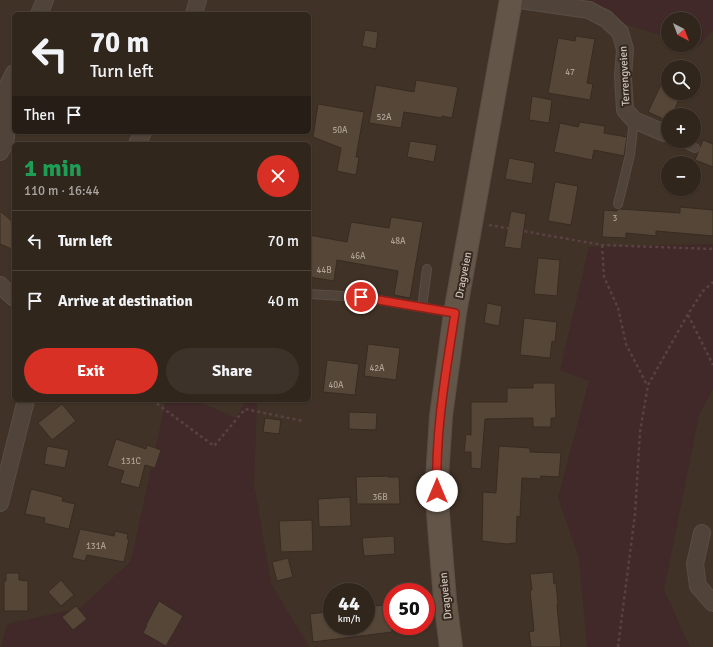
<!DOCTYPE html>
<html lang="en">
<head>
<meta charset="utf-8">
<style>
	:root { --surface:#30261c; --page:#3c3229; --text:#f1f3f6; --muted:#a8a5a3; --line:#4b433b; --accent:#d93025 }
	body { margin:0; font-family:Signika,sans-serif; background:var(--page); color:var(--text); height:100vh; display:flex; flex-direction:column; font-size:15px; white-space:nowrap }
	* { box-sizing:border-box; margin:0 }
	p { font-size:13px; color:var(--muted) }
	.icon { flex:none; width:22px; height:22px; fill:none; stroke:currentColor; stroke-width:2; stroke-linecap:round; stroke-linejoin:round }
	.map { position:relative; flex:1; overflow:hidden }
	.drawer { position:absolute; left:12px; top:142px; width:299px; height:260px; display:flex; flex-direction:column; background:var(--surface); border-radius:6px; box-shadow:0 1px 3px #0004,0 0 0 1px var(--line) }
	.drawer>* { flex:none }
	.guide { position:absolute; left:12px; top:12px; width:299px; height:122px; border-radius:6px; box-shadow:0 1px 3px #0004,0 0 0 1px var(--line); background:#30261c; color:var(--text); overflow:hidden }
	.needle { width:26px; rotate:138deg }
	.controls { position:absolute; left:661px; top:12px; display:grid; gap:8px }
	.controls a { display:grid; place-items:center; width:40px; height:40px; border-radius:50%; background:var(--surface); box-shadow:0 1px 3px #0004,0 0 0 1px var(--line); font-size:20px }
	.speed { position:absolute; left:323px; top:583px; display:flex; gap:8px; font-size:20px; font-weight:700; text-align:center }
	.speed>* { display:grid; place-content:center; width:52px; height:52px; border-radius:50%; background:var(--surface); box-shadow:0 1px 3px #0004,0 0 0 1px var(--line); line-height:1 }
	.speed small { font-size:10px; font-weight:400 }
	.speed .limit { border:6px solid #d22; background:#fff; color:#111 }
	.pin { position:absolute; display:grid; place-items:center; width:34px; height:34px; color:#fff; margin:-17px; border:2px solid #fff; border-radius:50%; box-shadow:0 1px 4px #0007 }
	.me { position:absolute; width:44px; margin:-22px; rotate:0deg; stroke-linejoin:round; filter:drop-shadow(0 0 3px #0008) }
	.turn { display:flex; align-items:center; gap:14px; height:84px; padding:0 12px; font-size:18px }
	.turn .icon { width:52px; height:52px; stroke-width:2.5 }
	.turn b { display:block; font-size:28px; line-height:34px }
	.then { display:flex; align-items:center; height:38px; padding:0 12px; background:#0003; gap:8px; font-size:15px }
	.round { display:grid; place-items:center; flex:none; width:42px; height:42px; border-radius:21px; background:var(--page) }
	.summary { display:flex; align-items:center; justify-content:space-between; height:68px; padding:0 12px }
	h1 { font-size:24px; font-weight:700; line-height:30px; color:#1e9e55 }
	.action { display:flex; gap:8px; margin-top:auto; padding:8px 12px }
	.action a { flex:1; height:46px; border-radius:24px; background:var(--accent); color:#fff; font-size:16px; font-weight:700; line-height:46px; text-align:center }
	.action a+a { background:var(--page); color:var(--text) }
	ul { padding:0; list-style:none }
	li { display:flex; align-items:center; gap:12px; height:60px; padding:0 12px; border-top:1px solid var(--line) }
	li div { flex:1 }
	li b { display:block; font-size:15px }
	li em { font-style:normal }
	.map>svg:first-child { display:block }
	.green { fill:#412829 }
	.building { fill:#564638; stroke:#382b21 }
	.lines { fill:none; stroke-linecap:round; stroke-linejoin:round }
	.service-casing { stroke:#594d44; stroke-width:10 }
	.minor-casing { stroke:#594d44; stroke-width:18 }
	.secondary-casing { stroke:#594d44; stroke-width:24 }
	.path { stroke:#594143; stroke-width:2.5; stroke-dasharray:3 3; stroke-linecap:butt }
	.service { stroke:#50443a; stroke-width:8 }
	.minor { stroke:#50443a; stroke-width:16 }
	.secondary { stroke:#635548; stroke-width:22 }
	.route-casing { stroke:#8d1f18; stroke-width:10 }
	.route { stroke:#d93025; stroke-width:7 }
	.labels { text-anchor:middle; stroke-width:4; stroke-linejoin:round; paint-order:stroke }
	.number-label { font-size:9px; fill:#aca095 }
	.street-label { font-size:11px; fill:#cbc0b7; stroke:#36291f }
</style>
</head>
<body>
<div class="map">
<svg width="713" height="647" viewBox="0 0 713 647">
	<rect width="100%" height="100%" fill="#403226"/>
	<g class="green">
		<polygon points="576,0 713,0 713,30 700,45 694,44 694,19 668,19 668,37 624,24 610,9"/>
		<polygon points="713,244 713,389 699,415 664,590 690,647 587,647 579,558 558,498 589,381 560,370 589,247"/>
		<polygon points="166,400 194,400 236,418 246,400 257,400 254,484 271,584 309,647 1,647 7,624 80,608 131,561"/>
	</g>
	<g class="building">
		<polygon points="365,30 378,32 376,49 362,46"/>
		<polygon points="576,36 595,39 587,83 593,84 590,100 548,93 558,38 575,41"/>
		<polygon points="668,70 668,93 682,93 672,115 668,115 668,121 648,112"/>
		<polygon points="416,80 458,87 452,118 442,116 442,118 404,112 401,128 369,123 376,85 414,92"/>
		<polygon points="532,96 552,100 549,123 529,120"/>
		<polygon points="318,104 364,112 356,157 359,157 356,175 337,171 341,148 313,137"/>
		<polygon points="580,122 605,126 604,133 627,137 624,156 594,150 592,160 554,152 560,123 578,127"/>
		<polygon points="703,140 713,144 713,167 695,160"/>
		<polygon points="410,141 437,145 434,162 407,157"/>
		<polygon points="509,158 535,163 532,184 505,179"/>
		<polygon points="555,182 578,186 571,225 548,221"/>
		<polygon points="680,207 713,210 713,236 656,231 656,236 626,233 626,238 602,237 604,210 617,211 618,209 621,209 680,213"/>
		<polygon points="0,211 14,223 14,250 0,244"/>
		<polygon points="511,211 526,214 521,249 504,247"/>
		<polygon points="391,217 423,222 410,298 394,295 398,271 337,260 334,281 309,277 309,235 347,242 351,222 389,228"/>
		<polygon points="538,258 560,260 557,296 534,294"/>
		<polygon points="487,303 502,306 499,326 484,323"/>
		<polygon points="524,318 557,322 555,342 552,341 550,358 520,355"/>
		<polygon points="368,344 400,348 396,380 364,376"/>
		<polygon points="327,360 359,364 355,395 323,392"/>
		<polygon points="533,383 555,383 556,418 551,418 551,427 533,427 533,418 485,419 481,469 471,468 471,452 464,452 466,434 471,435 471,402 507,402 507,388 533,388"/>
		<polygon points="62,404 76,421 52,440 38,423"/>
		<polygon points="349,412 377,413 376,430 349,429"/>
		<polygon points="265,418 281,420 279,434 263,432"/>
		<polygon points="116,439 146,449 147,445 161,450 155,468 145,465 139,488 120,483 124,471 107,466"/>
		<polygon points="47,446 69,450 65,468 44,464"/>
		<polygon points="499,446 530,448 530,452 561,453 559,477 541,476 540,479 522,478 520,517 517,516 516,543 507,544 482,541 483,492 496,493"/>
		<polygon points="389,476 388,477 399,477 400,504 357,504 356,477"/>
		<polygon points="31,489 63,497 62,501 75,504 69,529 44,523 45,518 25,514"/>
		<polygon points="350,497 351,526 319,527 318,499"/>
		<polygon points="312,520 313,551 281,552 279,521"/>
		<polygon points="80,529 114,536 115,531 128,534 127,539 129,539 124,562 87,555 85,561 72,558"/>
		<polygon points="394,536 395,554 364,556 362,538"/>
		<polygon points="288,558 293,577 277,581 272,562"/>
		<polygon points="553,572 554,584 556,583 558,604 557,605 561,647 531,647 529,632 534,631 530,590 532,590 530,574"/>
		<polygon points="6,573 19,573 19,580 28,581 28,611 4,611 4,581 6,581"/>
		<polygon points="61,580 74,595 61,606 48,592"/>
		<polygon points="159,601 183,616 166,646 143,633 147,625 146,625"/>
		<polygon points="392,604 392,632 313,642 310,614 332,611 332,626 366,626 366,607"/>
		<polygon points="76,606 87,619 73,630 62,617"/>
	</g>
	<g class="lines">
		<g class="service-casing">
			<g id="service">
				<polyline points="680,141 695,148"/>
				<polyline points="618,204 630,155 634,120"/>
				<polyline points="309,294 361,297 455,313"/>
				<polyline points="422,307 427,269"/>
			</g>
		</g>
		<g class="minor-casing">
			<g id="minor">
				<polyline points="520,0 589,10 606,19 620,32 625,49 623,77 625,110 634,120 664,133"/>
				<polyline points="39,14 45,0"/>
				<polyline points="194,14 198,0"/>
				<polyline points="137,144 143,132"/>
				<path d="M0 152C12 134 3 122 4 103 4 92 9 83 14 73"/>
				<polyline points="0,285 14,298"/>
				<polyline points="0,503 26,400"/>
				<polyline points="702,533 695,564 698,586 713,603"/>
			</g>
		</g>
		<g class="secondary-casing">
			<polyline id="secondary" points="451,647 445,600 438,513 437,479 441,416 455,313 511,0"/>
		</g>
		<g class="path">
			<polyline points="489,225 602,245 713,249"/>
			<polyline points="602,245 604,277 618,308 626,344 647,385"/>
			<polyline points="688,315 713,365"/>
			<polyline points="152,400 214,446 245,409 303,421"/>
			<polyline points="618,647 635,514 640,432 648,385 688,314 703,291 713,282"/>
		</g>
		<use href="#service" class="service"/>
		<use href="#minor" class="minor"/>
		<use href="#secondary" class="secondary"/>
	</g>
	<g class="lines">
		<g class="route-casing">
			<path id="route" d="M361 297 455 313C446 371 435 431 437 491"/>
		</g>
		<use href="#route" class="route"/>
	</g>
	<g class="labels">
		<g class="number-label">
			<text x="570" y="75">47</text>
			<text x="384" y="120">52A</text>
			<text x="340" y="133">50A</text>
			<text x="615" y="221">3</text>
			<text x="398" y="244">48A</text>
			<text x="358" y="259">46A</text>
			<text x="324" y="273">44B</text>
			<text x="377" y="371">42A</text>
			<text x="336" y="388">40A</text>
			<text x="131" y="464">131C</text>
			<text x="380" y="500">36B</text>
			<text x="96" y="549">131A</text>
		</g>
		<g class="street-label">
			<text transform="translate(624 76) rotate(-93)" y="4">Terrengveien</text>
			<text transform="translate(463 275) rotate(-79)" y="4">Dragveien</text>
			<text transform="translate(445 596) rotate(-96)" y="4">Dragveien</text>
		</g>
	</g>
</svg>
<div class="controls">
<a><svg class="needle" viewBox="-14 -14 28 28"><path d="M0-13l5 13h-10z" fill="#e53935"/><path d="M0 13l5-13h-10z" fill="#a8a5a3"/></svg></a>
<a><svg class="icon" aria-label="search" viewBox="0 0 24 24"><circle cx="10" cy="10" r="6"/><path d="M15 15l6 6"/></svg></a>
<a>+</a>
<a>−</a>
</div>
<div class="speed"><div>44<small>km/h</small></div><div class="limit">50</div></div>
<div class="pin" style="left:361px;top:297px;background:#d93025"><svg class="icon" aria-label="arrive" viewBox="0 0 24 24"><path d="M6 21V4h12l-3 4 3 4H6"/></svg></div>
<svg class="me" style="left:437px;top:491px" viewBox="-20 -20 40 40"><circle r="19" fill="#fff"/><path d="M0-13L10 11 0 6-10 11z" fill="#d93025"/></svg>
<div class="guide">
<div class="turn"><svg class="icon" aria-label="left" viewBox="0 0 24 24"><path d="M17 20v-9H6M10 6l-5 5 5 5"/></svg><div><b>70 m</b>Turn left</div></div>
<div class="then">Then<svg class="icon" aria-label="arrive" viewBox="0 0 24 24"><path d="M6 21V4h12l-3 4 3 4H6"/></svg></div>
</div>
<section class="drawer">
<div class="summary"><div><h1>1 min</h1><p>110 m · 16:44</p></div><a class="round" style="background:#d93025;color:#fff"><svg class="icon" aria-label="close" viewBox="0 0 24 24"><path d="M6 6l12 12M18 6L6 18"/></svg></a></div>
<ul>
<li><svg class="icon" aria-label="left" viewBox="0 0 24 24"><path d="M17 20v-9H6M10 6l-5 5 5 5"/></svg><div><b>Turn left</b></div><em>70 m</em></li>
<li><svg class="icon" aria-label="arrive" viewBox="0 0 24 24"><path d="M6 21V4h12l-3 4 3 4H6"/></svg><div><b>Arrive at destination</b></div><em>40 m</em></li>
</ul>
<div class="action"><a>Exit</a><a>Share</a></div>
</section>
</div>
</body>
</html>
